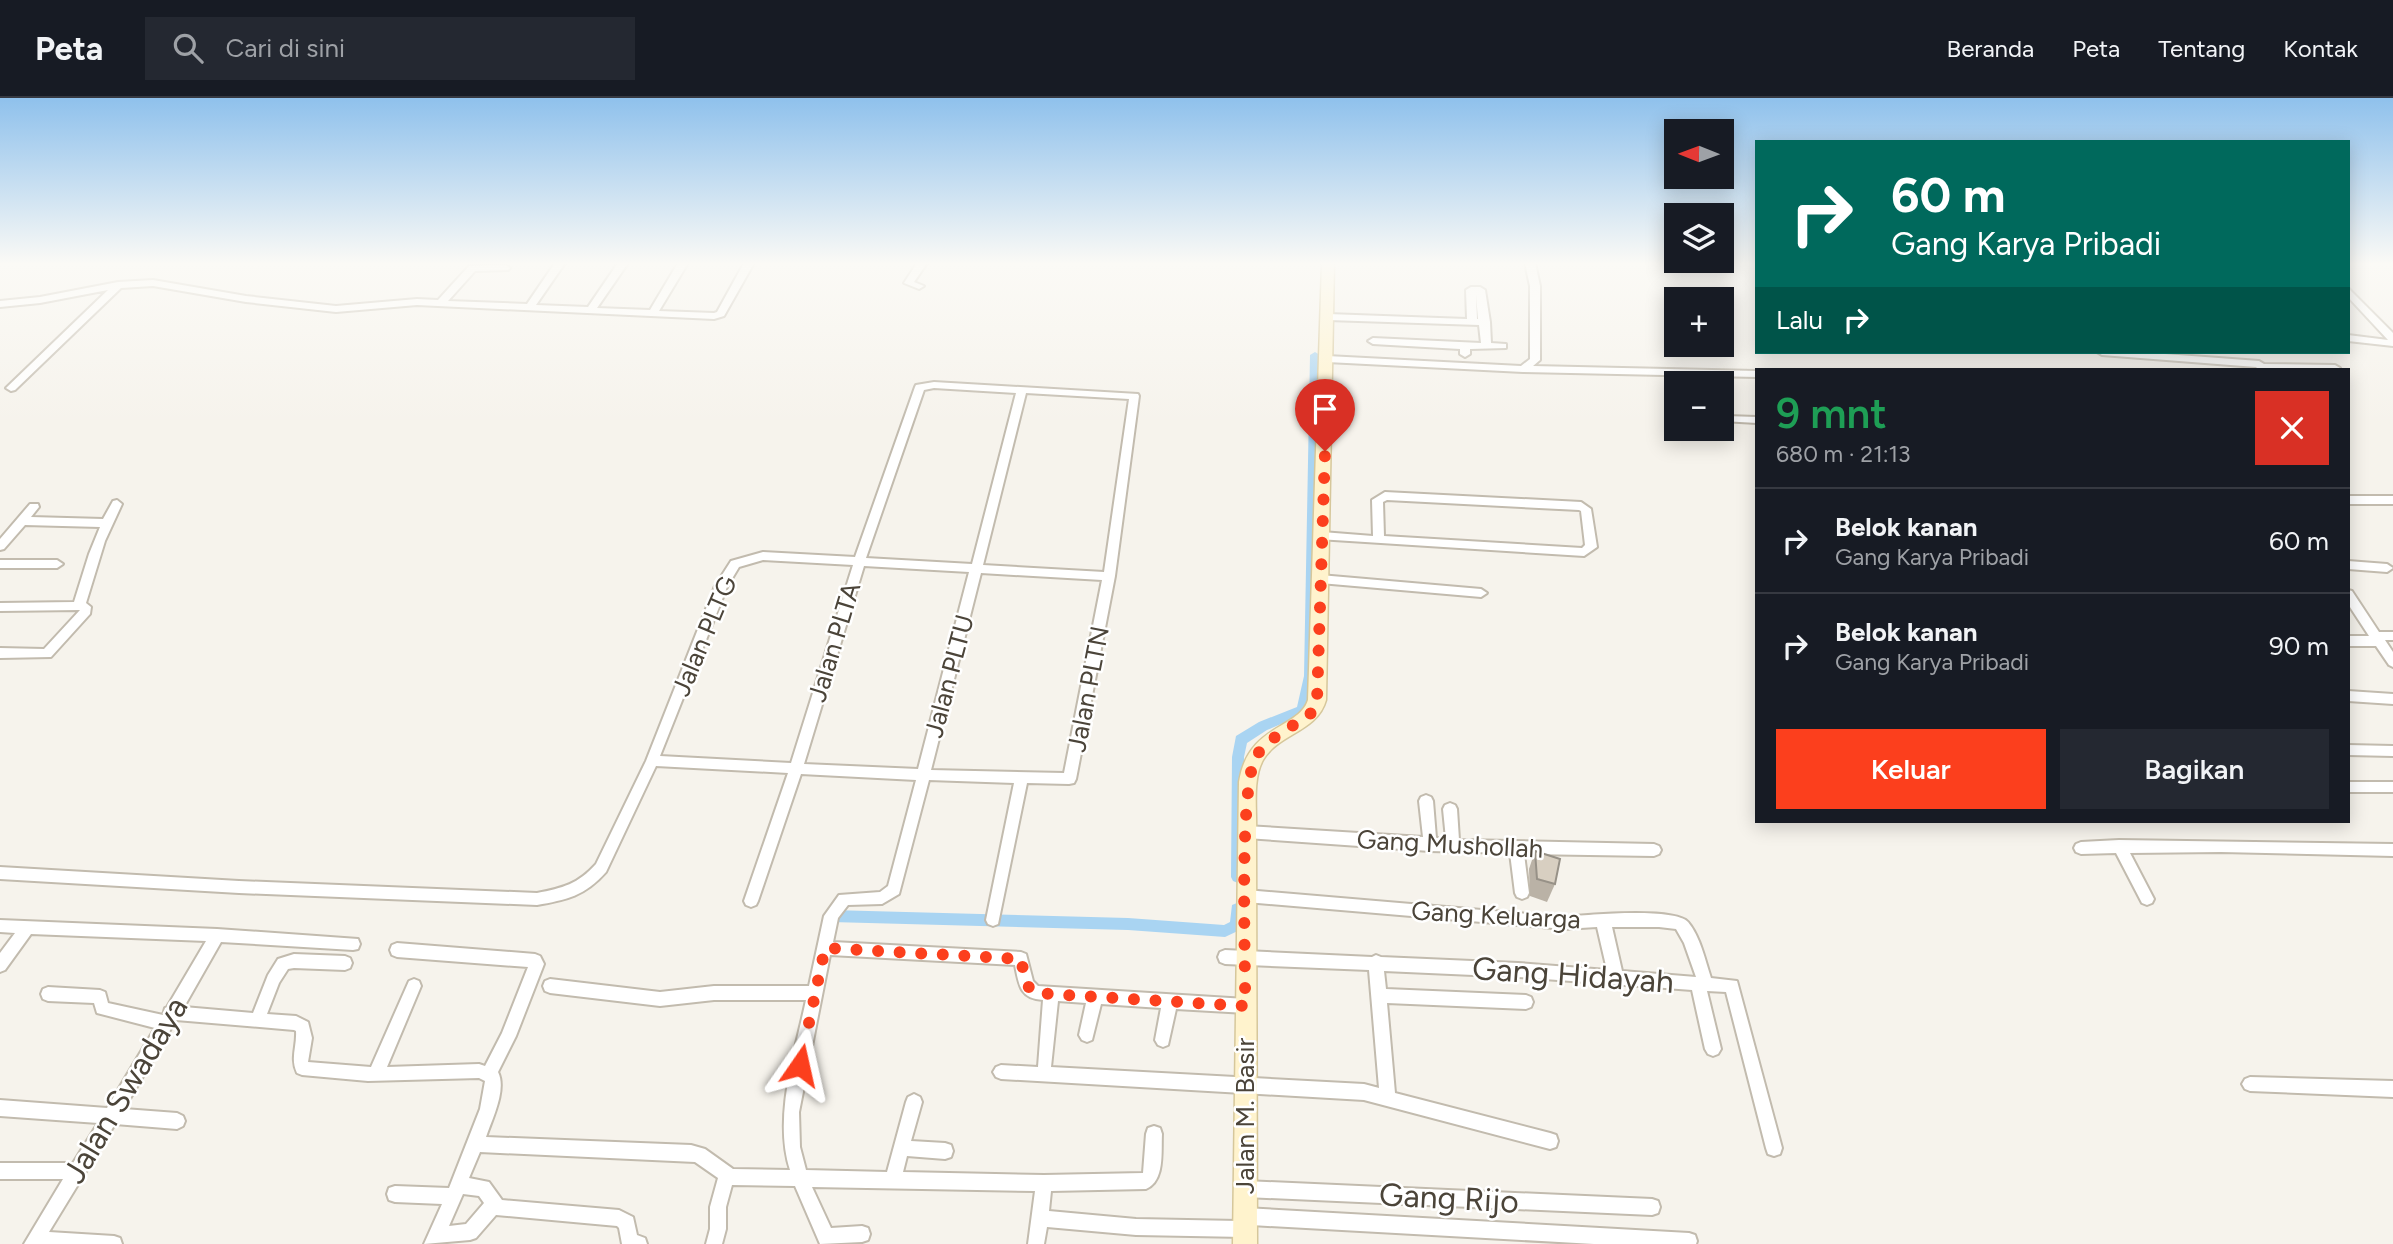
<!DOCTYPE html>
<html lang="id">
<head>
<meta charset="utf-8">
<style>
	:root { --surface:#171b24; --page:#242831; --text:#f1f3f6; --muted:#9ea1a6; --line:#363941; --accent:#fc3f1d }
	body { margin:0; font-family:Figtree,sans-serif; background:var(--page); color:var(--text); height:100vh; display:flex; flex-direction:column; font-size:26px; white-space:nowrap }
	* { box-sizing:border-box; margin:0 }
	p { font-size:23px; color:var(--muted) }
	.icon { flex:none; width:38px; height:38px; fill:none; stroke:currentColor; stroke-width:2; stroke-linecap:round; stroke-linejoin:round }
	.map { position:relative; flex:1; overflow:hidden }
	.sheet { position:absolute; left:1755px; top:270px; width:595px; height:455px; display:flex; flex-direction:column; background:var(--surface); border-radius:0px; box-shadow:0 4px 18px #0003 }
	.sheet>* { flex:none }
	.banner { position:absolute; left:1755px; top:42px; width:595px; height:214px; border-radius:0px; box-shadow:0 4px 18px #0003; background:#00695c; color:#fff; overflow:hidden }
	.needle { width:46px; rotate:271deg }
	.buttons { position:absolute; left:1664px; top:21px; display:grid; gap:14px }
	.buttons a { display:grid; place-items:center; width:70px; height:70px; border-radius:0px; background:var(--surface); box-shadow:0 4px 18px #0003; font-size:35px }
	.pin { position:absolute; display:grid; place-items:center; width:60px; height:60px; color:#fff; margin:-72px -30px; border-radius:50% 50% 50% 0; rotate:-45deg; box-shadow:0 0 7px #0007 }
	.pin .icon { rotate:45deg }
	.me { position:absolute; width:77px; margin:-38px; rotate:11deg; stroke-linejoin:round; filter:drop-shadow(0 0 5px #0008) }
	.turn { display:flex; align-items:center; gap:24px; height:147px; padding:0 21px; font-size:32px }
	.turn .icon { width:91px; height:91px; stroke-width:2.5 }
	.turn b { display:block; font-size:49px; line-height:60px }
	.then { display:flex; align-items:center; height:66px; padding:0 21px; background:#0003; gap:14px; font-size:26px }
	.round { display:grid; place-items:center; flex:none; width:74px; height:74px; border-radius:0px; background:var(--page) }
	.overview { display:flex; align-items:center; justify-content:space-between; height:119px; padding:0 21px }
	h1 { font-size:42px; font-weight:600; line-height:52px; color:#1e9e55 }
	.cta { display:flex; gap:14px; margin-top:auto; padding:14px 21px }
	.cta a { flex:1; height:80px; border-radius:0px; background:var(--accent); color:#fff; font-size:28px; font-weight:600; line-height:80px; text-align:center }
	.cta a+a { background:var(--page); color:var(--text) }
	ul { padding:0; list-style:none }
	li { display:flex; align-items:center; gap:21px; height:105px; padding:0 21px; border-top:2px solid var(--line) }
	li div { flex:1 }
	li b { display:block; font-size:26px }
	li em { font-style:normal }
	header { display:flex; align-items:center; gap:42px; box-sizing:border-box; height:98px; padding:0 35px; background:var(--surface); border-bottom:2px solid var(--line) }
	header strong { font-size:33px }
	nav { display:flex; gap:38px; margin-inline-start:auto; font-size:24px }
	.search { width:490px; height:63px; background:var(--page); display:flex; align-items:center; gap:18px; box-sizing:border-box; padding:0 24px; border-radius:0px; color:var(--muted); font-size:26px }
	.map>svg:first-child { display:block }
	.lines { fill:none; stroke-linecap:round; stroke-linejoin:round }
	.canal { fill:#a9d4f2; fill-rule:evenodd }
	.street-casing { stroke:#c2bbae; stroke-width:4 }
	.secondary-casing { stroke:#d6c79b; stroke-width:3 }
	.street { fill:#fff; fill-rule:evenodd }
	.secondary { fill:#fff3cd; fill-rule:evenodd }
	.wall { fill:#bab2a6 }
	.building { fill:#d8cfc1; stroke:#979187; stroke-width:2 }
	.route { stroke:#fc3f1d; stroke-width:12; stroke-dasharray:0 21.6 }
	.labels { text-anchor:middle; stroke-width:5; stroke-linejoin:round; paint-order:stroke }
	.street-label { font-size:26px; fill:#4b4439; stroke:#fff }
	.near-street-label { font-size:32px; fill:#4b4439; stroke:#fff }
</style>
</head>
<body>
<header>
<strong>Peta</strong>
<div class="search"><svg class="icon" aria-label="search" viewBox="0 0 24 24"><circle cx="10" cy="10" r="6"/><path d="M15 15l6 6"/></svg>Cari di sini</div>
<nav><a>Beranda</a><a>Peta</a><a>Tentang</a><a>Kontak</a></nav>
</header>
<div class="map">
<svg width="2393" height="1146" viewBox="0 0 2393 1146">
	<rect width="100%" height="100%" fill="#f6f3ec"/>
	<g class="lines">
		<g class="canal">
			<polygon points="1315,254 1320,257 1316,578 1307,615 1267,632 1247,645 1244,659 1245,779 1243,783 1238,785 1233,783 1231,779 1232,659 1236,638 1259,624 1297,609 1304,578 1310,257"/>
			<path d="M1237 805 1242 807C1245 814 1245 824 1242 831L1225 839 1128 832 831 824 826 822 824 818 826 814 831 812 1128 820 1224 827 1230 824 1232 807Z"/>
		</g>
		<g class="street-casing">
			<g id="street">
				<polygon points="555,165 565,165 536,207 588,209 618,165 628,165 597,210 650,212 678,165 688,165 659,213 714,215 717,214 744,165 754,165 724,218 714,221 417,207 336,214 246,204 153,188 121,190 15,292 11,293 6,290 108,192 40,205 0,209 0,203 40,199 118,184 153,182 246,198 336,208 417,201 438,202 469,168 505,167 510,170 508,172 475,173 448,203 527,206"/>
				<polygon points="917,165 927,165 914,184 924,188 919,191 904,185"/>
				<polygon points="1525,165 1535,165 1540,188 1540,262 1533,268 1757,273 1757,279 1523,274 1327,264 1322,261 1327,258 1521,268 1530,261 1530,188"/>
				<path d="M1471 189H1480L1485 192 1490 224 1491 245 1506 246V250L1470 251V256L1465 259 1460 256V251L1373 246 1368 243 1373 240 1481 245 1479 227 1328 222 1323 219 1328 216 1467 221 1466 192ZM1476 196 1478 221H1477Z"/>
				<polygon points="2348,190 2393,235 2393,248 2348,243 2348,237 2388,242 2348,199"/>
				<polygon points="2097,254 2138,254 2259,263 2264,266 2335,267 2340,270 2258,271 2256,269 2102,257"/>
				<path d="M934 284 1138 296 1139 298 1115 478 1076 681 1074 685 1069 686 1027 685 998 826 993 828 988 826 986 822 1014 685 929 682 899 796 882 806 848 807 838 820 833 844 1021 854 1026 856 1033 883 1038 888 1246 901 1251 903 1253 908 1251 913 1246 915 1176 911 1168 947 1163 949 1158 947 1155 942 1161 910 1101 906 1092 942 1087 944 1082 942 1079 937 1086 905 1058 903 1051 969 1364 986 1379 990 1369 872 1225 866 1220 864 1218 859 1220 854 1225 852 1372 859 1376 857 1381 859 1518 865 1607 872 1597 829 1564 831 1246 804 1241 802 1239 798 1241 794 1246 792 1564 819C1586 817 1674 809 1688 824 1700 838 1705 862 1711 880L1737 883 1782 1050 1780 1056 1774 1058 1768 1056 1766 1050 1726 894 1707 893 1721 951 1718 956 1713 958 1708 956 1705 951 1692 892 1518 879 1384 873 1386 891 1526 897 1531 899 1533 904 1531 909 1526 911 1387 905 1395 995 1550 1035 1556 1037 1558 1043 1556 1049 1550 1051 1364 1002 1001 981 996 979 993 974 996 969 1001 967 1038 969 1043 902C1020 901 1019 887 1015 867L830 857 799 1014 800 1049 806 1072 887 1074 906 1004 908 999 914 996 920 999 922 1004 911 1043 945 1045 951 1047 953 1053 951 1059 945 1061 907 1058 903 1074 1044 1077 1143 1075 1146 1036 1148 1030 1154 1028 1160 1030 1162 1036C1161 1054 1165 1083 1146 1091L1051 1093 1049 1113 1136 1121 1239 1123 1237 1118 1239 1112 1245 1110 1689 1135 1695 1137 1697 1143 1696 1146H1594L1251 1127 1253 1131 1251 1137 1245 1139 1136 1137 1047 1129 1044 1146H1028L1035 1093 812 1089 831 1130 862 1128 868 1130 870 1136 868 1142 862 1144 820 1146 795 1088 732 1087 726 1109V1131L722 1146H706L710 1131V1109L718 1080 695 1064 480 1054 469 1080 489 1084 502 1102 619 1112 633 1119 637 1137 645 1140 647 1146H622L619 1130 617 1128 496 1117 476 1140 470 1142 424 1146 442 1106 395 1104 389 1102 387 1096 389 1090 395 1088 449 1090 480 1011 485 983 479 980 368 983 302 977 297 975C290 960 297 949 296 933L294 932 176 922 124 1011 177 1015 183 1018 185 1023 183 1028 177 1031 115 1026 49 1134 114 1138 120 1140 122 1146H24L63 1081H0V1065H73L98 1025 0 1018V1002L107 1010 155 930 97 915 94 905 48 903 43 901 41 896 43 891 48 889 100 892 105 894 108 905 163 917 165 910 167 909 206 843 31 836 5 872 0 874V855L15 835 0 834V822L217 831 358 841 360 846 358 851 353 852 221 844 184 909 253 915 268 877 278 861 294 856 345 858 350 860 352 865 350 870 345 872 294 870 288 871 279 885 267 916 296 918 308 924 312 940 308 964 371 969 409 883 414 881 419 883 421 888 387 969 479 966 485 968 502 935 528 869 397 859 392 857 390 852 392 847 397 845 535 856 540 858 544 866 516 938 498 974C507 992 492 1021 486 1039L691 1047 705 1051 733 1071 790 1072C773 1019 795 955 806 902H714L660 908 550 895 545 893 543 888 545 883 550 881 660 894 714 888H809L824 818 839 797 880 794 888 788 916 682 801 676 758 803 756 807 751 809 746 807 744 803 788 675 656 668 606 774C585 798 566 802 537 807L239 795 0 781V769L239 783 537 795C563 790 578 786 596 766L646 663 715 488 731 463 763 454 855 459 915 289 916 287ZM934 290 1016 295 972 466 866 460 924 292ZM1026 295 1129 301 1104 474 983 467ZM763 462 853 467 791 665 660 658 727 489 739 469ZM864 468 969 474 918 671 804 666ZM981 475 1102 482 1064 675 931 672ZM1612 829H1659L1676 831 1684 845 1696 879 1622 873ZM463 1096 479 1098 484 1105 466 1126 449 1128Z"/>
				<polygon points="1726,318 1757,319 1757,325 1722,323 1722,319"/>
				<path d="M1385 394 1581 404 1591 411 1597 449 1584 458 1318 441 1316 438 1318 435 1322 434 1373 438 1372 402ZM1387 402 1579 412 1581 413 1585 447 1582 450 1384 438 1383 404Z"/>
				<rect x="2348" y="398" width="45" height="8"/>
				<polygon points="117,402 122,406 105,443 86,505 91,509 90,516 51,559 0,560 0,550 44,551 80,512 0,513 0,505 74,504 89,456 100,429 25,427 4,451 0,452 0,441 30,406 38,406 39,409 31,419 103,421 113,403"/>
				<polygon points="0,462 57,462 63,466 57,470 0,470"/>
				<polygon points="2348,463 2387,466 2393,470 2387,474 2348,471"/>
				<polygon points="1320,477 1481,491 1487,495 1481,499 1320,485 1314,481"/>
				<polygon points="2348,492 2352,493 2379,534 2393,534 2393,542 2385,542 2393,554 2393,569 2389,567 2376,548 2348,548 2348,538 2369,538 2348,506"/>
				<polygon points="2348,593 2393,596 2393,606 2348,603"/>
				<polygon points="2348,647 2393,648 2393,658 2348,657"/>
				<rect x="2348" y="684" width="45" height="10"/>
				<polygon points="1426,697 1431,699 1433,703 1436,740 1446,741 1443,711 1445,707 1450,705 1455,707 1457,711 1459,742 1654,746 1659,748 1661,752 1659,756 1654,758 1524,756 1529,795 1527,799 1522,801 1517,799 1515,795 1510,755 1430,753 1246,740 1241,738 1239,734 1241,730 1246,728 1423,739 1419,703 1421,699"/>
				<polygon points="2119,742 2393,746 2393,758 2221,754 2130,755 2154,801 2152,805 2147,807 2142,805 2116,755 2081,756 2076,754 2074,750 2076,746 2081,744"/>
				<polygon points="2250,979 2393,983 2393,999 2250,993 2245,991 2242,986 2245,981"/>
				<polygon points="1245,1083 1652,1101 1658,1103 1660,1109 1658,1115 1652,1117 1245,1099 1239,1097 1237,1091 1239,1085"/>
			</g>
		</g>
		<g class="secondary-casing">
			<path id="secondary" d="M1322 165H1334L1326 602C1317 634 1279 635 1263 662 1252 682 1257 712 1256 734L1257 1146H1233L1239 684C1248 626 1299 631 1308 602Z"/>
		</g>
		<use href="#street" class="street"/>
		<use href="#secondary" class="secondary"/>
	</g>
	<polygon class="wall" points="1535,753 1555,786 1547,804 1530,798 1529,771"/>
	<polygon class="building" points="1535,753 1560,761 1555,786 1537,781"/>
	<linearGradient id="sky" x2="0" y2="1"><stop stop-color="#8fc1ec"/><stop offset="0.51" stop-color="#fbfaf6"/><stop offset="1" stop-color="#fbfaf6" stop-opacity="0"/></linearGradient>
	<rect width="2393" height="325" fill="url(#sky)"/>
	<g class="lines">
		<path class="route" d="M800 967 825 850 1021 861 1026 886 1034 895 1245 908C1246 865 1238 684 1257 657 1268 640 1292 629 1308 618L1314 612 1317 603 1325 353"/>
	</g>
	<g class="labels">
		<g class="street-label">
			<text transform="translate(704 538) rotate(-67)" y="9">Jalan PLTG</text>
			<text transform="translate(834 544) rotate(-73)" y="9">Jalan PLTA</text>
			<text transform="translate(949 578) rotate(-75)" y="9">Jalan PLTU</text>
			<text transform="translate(1088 591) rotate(-79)" y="9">Jalan PLTN</text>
			<text transform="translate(1450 746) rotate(3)" y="9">Gang Mushollah</text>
			<text transform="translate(1496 817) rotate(3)" y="9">Gang Keluarga</text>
			<text transform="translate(1245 1018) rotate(-90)" y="9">Jalan M. Basir</text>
		</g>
		<g class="near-street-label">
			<text transform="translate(1573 877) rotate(4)" y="11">Gang Hidayah</text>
			<text transform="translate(125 992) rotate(-59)" y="11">Jalan Swadaya</text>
			<text transform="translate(1449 1100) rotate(3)" y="11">Gang Rijo</text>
		</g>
	</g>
</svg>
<div class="buttons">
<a><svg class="needle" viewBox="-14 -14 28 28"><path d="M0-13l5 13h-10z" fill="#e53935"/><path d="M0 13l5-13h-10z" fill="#9ea1a6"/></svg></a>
<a><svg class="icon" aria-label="layers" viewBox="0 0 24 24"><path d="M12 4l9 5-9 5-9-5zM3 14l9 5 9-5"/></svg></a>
<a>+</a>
<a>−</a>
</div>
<div class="pin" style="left:1325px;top:353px;background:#d93025"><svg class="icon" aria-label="arrive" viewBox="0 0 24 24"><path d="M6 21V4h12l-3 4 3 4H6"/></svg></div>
<svg class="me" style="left:800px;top:967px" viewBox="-20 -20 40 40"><path d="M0-17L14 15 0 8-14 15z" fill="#fc3f1d" stroke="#fff" stroke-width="4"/></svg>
<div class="banner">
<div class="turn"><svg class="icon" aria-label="right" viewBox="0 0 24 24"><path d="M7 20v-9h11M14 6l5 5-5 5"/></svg><div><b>60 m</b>Gang Karya Pribadi</div></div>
<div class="then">Lalu<svg class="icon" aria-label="right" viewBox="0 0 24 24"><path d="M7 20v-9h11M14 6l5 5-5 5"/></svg></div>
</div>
<section class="sheet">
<div class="overview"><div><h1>9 mnt</h1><p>680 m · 21:13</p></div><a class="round" style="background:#d93025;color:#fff"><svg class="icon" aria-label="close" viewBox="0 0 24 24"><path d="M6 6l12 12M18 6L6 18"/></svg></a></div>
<ul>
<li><svg class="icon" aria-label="right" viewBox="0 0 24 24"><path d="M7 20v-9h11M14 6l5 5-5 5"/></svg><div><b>Belok kanan</b><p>Gang Karya Pribadi</p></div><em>60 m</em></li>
<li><svg class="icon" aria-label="right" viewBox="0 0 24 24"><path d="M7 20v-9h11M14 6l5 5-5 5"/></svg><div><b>Belok kanan</b><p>Gang Karya Pribadi</p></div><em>90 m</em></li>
</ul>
<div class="cta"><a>Keluar</a><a>Bagikan</a></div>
</section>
</div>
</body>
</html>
